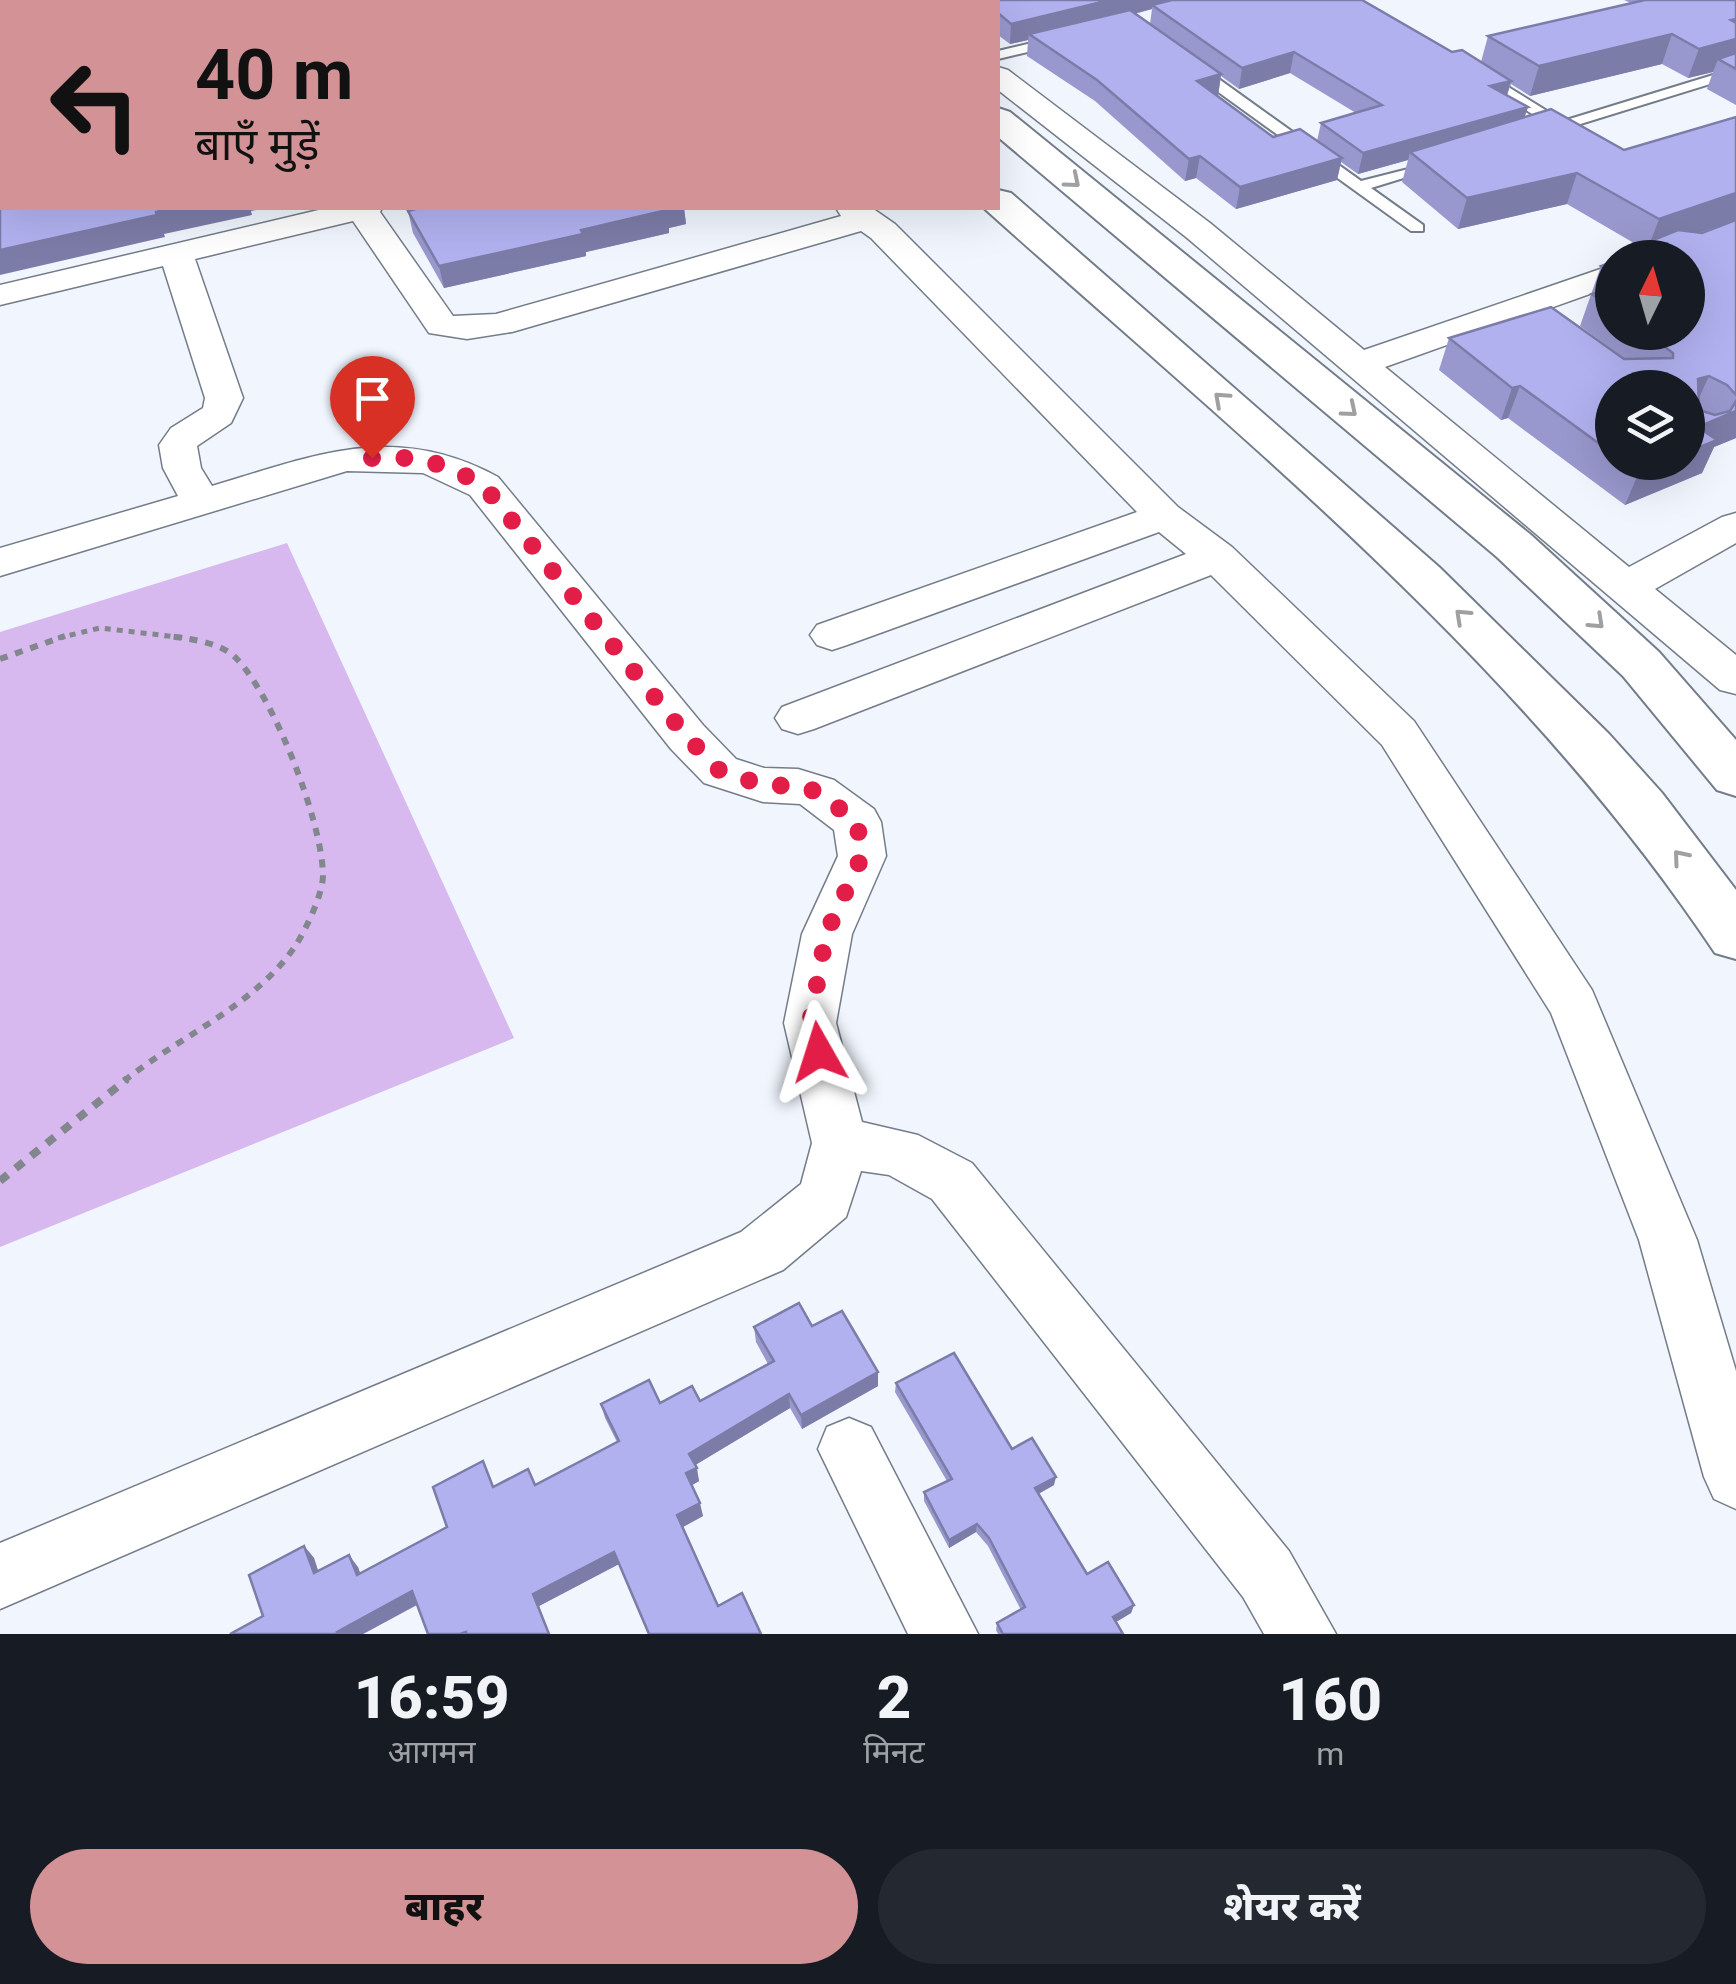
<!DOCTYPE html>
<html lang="hi">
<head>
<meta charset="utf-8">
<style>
	:root { --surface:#171b24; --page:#242831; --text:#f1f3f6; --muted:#9ea1a6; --accent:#d39296 }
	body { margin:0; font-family:Roboto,"Noto Sans Devanagari",sans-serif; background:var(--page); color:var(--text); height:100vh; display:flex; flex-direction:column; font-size:38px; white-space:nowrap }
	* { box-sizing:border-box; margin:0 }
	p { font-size:32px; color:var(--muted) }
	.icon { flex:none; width:55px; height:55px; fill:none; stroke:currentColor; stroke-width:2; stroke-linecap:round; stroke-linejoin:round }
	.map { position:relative; height:1634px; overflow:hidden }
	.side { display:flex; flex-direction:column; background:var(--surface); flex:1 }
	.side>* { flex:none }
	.top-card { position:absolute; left:0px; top:0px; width:1000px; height:210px; box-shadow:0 10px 40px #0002; background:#d39296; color:#111; overflow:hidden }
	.needle { width:65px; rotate:5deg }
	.fabs { position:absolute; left:1595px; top:240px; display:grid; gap:20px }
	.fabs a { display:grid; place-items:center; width:110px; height:110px; border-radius:50%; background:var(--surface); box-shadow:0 10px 40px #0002; font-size:50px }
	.pin { position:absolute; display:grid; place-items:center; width:85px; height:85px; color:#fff; margin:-102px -42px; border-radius:50% 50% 50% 0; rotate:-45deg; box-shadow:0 0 10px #0007 }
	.pin .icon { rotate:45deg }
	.me { position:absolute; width:110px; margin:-55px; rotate:354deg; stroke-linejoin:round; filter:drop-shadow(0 0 8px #0008) }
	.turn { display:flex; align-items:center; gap:35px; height:210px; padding:0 30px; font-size:45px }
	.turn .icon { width:130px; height:130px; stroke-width:2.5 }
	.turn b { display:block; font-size:70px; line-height:85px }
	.eta { display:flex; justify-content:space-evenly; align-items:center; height:170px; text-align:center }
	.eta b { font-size:60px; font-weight:800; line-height:70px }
	.primary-button { display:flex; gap:20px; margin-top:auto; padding:20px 30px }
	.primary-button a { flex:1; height:115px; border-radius:60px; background:var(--accent); color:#111; font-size:40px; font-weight:800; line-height:115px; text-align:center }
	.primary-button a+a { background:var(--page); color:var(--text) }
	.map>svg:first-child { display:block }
	.green { fill:#d7b9ef }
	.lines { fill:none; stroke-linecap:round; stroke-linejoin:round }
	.service-casing { stroke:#737c88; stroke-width:4 }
	.minor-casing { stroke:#737c88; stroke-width:3 }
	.tertiary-casing { stroke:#737c88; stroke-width:4 }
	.path-far2 { stroke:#82868d; stroke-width:5; stroke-dasharray:6 6; stroke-linecap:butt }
	.path-far1 { stroke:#82868d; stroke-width:6; stroke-dasharray:8 8; stroke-linecap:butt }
	.path { stroke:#82868d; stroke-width:8; stroke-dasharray:10 10; stroke-linecap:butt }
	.service { fill:#fff; fill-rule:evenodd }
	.minor { fill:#fff; fill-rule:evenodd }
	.tertiary { fill:#fff; fill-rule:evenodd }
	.wall { fill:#9898ce; fill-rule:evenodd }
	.shaded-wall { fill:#7c7ca8 }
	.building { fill:#b1b1f0; stroke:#7c7ca8; stroke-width:2.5 }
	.oneway { stroke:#9fa0a2 }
	.route { stroke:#e11d48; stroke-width:18; stroke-dasharray:0 32.4 }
</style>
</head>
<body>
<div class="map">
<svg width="1736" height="1634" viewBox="0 0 1736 1634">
	<rect width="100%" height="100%" fill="#f0f5fe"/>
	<polygon class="green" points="287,543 514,1038 0,1247 0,632"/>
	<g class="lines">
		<g class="service-casing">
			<g id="service">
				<rect x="0" y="30" width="2" height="19"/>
				<polygon points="1057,37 1062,38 1062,44 998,59 998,51"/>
				<polygon points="1192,67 1202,67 1361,181 1436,162 1436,168 1371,188 1423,225 1423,231 1411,231 1192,73"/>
				<polygon points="1736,68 1736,76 1548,134 1541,130 1549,125 1477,78 1489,75 1563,121"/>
			</g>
		</g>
		<g class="minor-casing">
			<g id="minor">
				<polygon points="132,0 160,0 161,2 134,2"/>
				<polygon points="890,0 919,0 921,2 892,2"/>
				<polygon points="998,67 1008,70 1210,223 1364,350 1612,265 1612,286 1385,367 1629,567 1722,517 1736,513 1736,543 1655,589 1736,655 1736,694 1720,690 1186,237 998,90"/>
				<rect x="0" y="77" width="2" height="18"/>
				<path d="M327 208H382L380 212 453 316 496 314 841 216 836 208H872L895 224 1178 507 1232 547 1414 721 1592 990 1697 1240 1736 1371V1509L1714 1499 1704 1477 1639 1240 1551 1013 1382 745 1211 575 814 729 798 734 782 729 775 718 782 707 1186 554 1159 532 847 645 832 650 817 645 810 635 817 625 1137 512 871 238 861 231 512 332 467 339 429 333 353 221 195 259 243 398 231 423 197 446 201 468 212 486C316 455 395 421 498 477L703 725 736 759 764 768 798 769 834 780 874 809 881 822 886 856 852 934 836 1023 862 1122 918 1135 972 1163 1289 1551 1336 1634H1264L1243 1597 932 1199 889 1175 861 1171 846 1217 783 1270 0 1609V1543L741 1232 801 1184 812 1143 784 1023 802 934 838 856 834 830 800 804 763 802 704 783 671 749 470 495 423 473 347 471 0 576V548L178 496 163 468 159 445 171 428 203 408 205 398 163 266 0 305V285Z"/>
				<polygon points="849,1418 871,1427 978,1634 908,1634 818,1449 827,1427"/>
			</g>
		</g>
		<g class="tertiary-casing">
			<g id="tertiary">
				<polygon points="755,0 788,0 789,2 757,2"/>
				<polygon points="837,0 871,0 872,2 839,2"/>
				<polygon points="998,108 1010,112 1531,535 1659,652 1736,740 1736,796 1717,790 1623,676 1497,557 998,137"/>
				<path d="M998 190 1011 193 1439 567 1609 734 1662 793 1736 890V959L1715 953C1521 662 1243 440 985 209L998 208Z"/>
			</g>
		</g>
		<polyline class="path-far2" points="58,638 100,628 186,638"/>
		<g class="path-far1">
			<polyline points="0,659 65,636"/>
			<path d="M124 1081C180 1036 255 1006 296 945 306 929 323 894 323 875 322 821 274 697 236 658 221 642 187 638 165 636"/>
		</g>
		<polyline class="path" points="0,1181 127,1079"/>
		<use href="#service" class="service"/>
		<use href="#minor" class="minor"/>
		<use href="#tertiary" class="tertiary"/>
	</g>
	<g class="wall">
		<path d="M958 0H1362L1452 52 1481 62 1488 36 1631 3 1624 0H1736V105L1707 89 1713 72 1688 78 1662 64 1530 96 1511 84 1507 95 1525 117 1699 233H1702L1736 220V438L1714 447 1702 473 1625 505 1508 418 1501 420 1439 370 1449 338 1617 353 1580 326 1601 266 1612 274V332H1688L1639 246 1567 204 1458 229 1402 182 1408 160 1358 174 1341 162 1337 180 1236 209 1196 178 1185 181 1095 101 1027 56 1028 40 1010 44 998 35V2H957ZM1152 9 1150 24 1135 14ZM1290 73 1356 113 1321 123 1317 141 1273 137 1218 96 1221 76 1239 89ZM1612 388 1688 462H1612Z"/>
		<polygon points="418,208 684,208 686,224 669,228 669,233 586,252 586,256 444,288 413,233 408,211"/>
		<polygon points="812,1326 878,1386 802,1429 790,1408 695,1465 699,1481 692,1485 703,1516 683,1527 718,1606 761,1634 648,1634 619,1564 539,1606 417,1605 363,1634 263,1616 304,1546 314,1558 318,1571 358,1567 360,1573 447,1527 494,1487 535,1485 617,1442 605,1418 601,1404 700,1401 768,1364 756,1342 754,1327"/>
		<polygon points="896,1383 1012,1449 1054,1485 1038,1494 1087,1574 1134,1605 1131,1613 1116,1622 1123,1634 998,1634 996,1630 997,1623 1021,1610 988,1546 976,1532 949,1548 924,1501 924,1492 947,1481 895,1392"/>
	</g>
	<g class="shaded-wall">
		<polygon points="1110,0 1190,0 1152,5 1152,9 1034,38 1029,34 1028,40 1010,44 1011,24"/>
		<polygon points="1736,19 1736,66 1718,59 1713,72 1688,78 1699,49 1731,20"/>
		<polygon points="1672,34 1662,64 1530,96 1539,66"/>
		<polygon points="1294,52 1290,73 1239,89 1242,68"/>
		<polygon points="1221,74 1218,96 1197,81"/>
		<polygon points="1511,81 1505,102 1490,86"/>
		<polygon points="1528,107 1521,128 1410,152 1408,160 1358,174 1363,153"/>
		<polygon points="1200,156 1196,178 1185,181 1189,159"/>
		<polygon points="1342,158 1337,180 1236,209 1240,187"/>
		<polygon points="1577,173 1567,204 1458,229 1467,198"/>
		<polygon points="1736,193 1736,220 1647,251 1659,219"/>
		<polygon points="176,208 266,208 251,211 252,215 164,234 165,237 0,275 0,250"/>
		<polygon points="664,208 684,208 686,224 669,228 669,233 586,252 586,256 444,288 439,266"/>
		<polygon points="1709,376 1694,409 1698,379"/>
		<polygon points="1520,386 1508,418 1501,420 1512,388"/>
		<polygon points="1736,411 1736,438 1714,447 1702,473 1625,505 1639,472 1663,462 1688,462 1688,450 1698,427"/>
		<polygon points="878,1372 878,1386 802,1429 801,1415"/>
		<polygon points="789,1394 790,1408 692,1467 689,1454"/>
		<polygon points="697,1468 699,1481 689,1487 686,1473"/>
		<polygon points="1056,1477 1054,1485 1033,1497 1035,1488"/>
		<polygon points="700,1503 703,1516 681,1528 677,1515"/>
		<polygon points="977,1524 976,1532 949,1548 949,1540"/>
		<polygon points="304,1546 314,1558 323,1586 314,1573"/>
		<polygon points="614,1552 619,1564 539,1606 549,1634 533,1594"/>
		<polygon points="349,1555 358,1567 365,1587 357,1575"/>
		<polygon points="412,1591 420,1603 363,1634 338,1634 337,1632"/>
		<polygon points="1134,1605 1131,1613 1111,1625 1113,1617"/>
	</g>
	<g class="building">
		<polygon points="980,0 1110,0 1011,24 998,13 998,2 983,2"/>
		<polygon points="1172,0 1362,0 1452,52 1462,50 1511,81 1490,86 1528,107 1363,153 1321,123 1382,105 1294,52 1242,68 1152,5"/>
		<polygon points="1645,0 1736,0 1736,19 1731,20 1736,23 1736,39 1699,49 1672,34 1539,66 1488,36"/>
		<polygon points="1130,10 1221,74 1197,81 1273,137 1300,129 1342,158 1240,187 1200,156 1189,159 1097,80 1029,34"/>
		<polygon points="1736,53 1736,69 1718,59"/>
		<polygon points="1551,109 1624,150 1736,117 1736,193 1659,219 1577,173 1467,198 1410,152"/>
		<polygon points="2,114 2,208 176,208 156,212 157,215 0,250 0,115"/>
		<polygon points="419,208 665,208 667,210 581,230 583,234 439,266 408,211"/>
		<polygon points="1736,220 1736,395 1727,385 1709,376 1698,379 1699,410 1715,415 1730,411 1736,401 1736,411 1698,427 1717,440 1688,452 1688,388 1612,388 1612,453 1520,386 1512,388 1449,338 1551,307 1624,359 1673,358 1673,353 1645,332 1688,332 1688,258 1625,258 1628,250 1678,230 1702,233"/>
		<polygon points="1612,262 1612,274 1601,266"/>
		<polygon points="1612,288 1612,309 1592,294"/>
		<polygon points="1625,462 1663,462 1639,472"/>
		<polygon points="799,1303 812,1326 842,1311 878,1372 801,1415 789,1394 689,1454 697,1468 686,1473 700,1503 677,1515 718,1606 742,1593 761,1634 649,1634 614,1552 533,1594 549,1634 466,1634 466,1632 460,1634 428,1634 412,1591 337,1632 338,1634 230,1634 263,1616 249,1575 304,1546 314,1573 349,1555 357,1575 447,1527 433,1487 483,1461 493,1487 528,1469 535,1485 619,1441 601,1404 649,1380 660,1403 692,1386 700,1401 774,1361 754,1327"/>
		<polygon points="954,1353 1012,1449 1032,1438 1056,1477 1035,1488 1087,1574 1108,1562 1134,1605 1113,1617 1123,1634 1003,1634 997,1623 1025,1607 989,1538 977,1524 949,1540 924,1492 952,1479 896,1383"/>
	</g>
	<defs><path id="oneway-chevron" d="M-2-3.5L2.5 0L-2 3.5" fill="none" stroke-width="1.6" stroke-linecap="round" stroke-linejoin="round" transform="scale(2.5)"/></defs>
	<g class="oneway">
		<use href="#oneway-chevron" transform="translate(1073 181) rotate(40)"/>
		<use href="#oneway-chevron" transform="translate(1221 399) rotate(-138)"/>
		<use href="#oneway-chevron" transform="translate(1350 410) rotate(40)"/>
		<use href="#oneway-chevron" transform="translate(1462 616) rotate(-137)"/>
		<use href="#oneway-chevron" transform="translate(1597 622) rotate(43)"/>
		<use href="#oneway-chevron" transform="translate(1680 857) rotate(-130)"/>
	</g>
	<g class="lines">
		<path class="route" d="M372 458C419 455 444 463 484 486L687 737 720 771 763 785 798 786 818 792 857 822 862 856 826 934 810 1023 819 1052"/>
	</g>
</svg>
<div class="fabs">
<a><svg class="needle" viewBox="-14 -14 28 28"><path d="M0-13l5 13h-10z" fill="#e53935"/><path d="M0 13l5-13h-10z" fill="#9ea1a6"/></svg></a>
<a><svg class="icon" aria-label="layers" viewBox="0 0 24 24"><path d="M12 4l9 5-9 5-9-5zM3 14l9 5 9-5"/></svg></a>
</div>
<div class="pin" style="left:372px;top:458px;background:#d93025"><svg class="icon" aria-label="arrive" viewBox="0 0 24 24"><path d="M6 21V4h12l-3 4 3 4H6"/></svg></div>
<svg class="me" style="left:819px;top:1052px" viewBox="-20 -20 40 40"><path d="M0-17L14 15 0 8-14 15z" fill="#e11d48" stroke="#fff" stroke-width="4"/></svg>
<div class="top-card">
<div class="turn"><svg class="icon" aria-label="left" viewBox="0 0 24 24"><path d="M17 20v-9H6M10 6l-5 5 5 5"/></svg><div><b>40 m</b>बाएँ मुड़ें</div></div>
</div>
</div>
<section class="side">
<div class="eta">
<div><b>16:59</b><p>आगमन</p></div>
<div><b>2</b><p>मिनट</p></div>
<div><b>160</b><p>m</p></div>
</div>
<div class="primary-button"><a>बाहर</a><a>शेयर करें</a></div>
</section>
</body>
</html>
